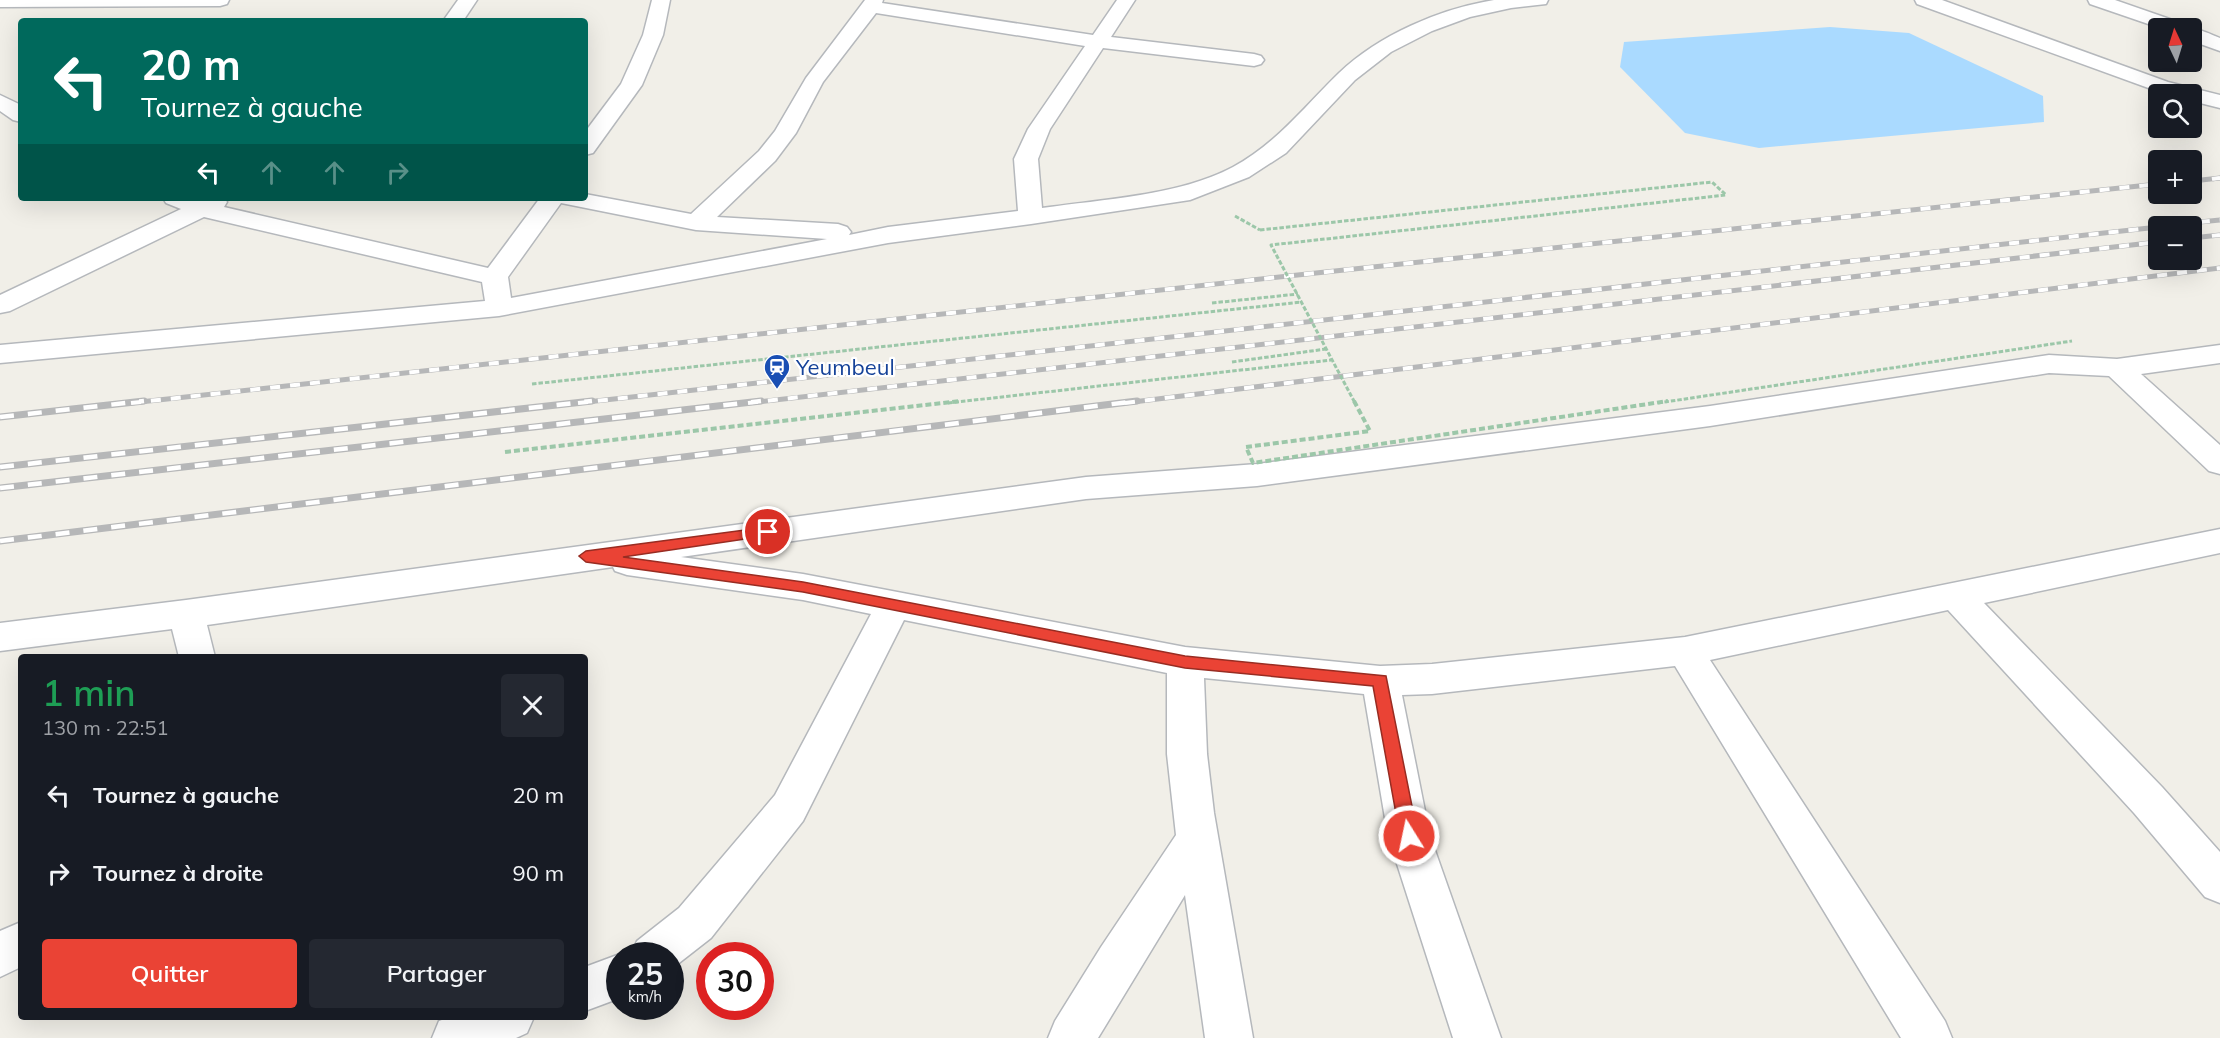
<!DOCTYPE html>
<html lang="fr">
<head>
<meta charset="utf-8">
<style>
	:root { --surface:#171b24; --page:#242831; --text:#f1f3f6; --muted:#9ea1a6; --accent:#ea4335 }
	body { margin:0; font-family:Mulish,sans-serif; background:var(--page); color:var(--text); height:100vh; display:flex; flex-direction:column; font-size:22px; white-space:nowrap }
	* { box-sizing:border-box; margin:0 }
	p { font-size:20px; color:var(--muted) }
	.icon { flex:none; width:33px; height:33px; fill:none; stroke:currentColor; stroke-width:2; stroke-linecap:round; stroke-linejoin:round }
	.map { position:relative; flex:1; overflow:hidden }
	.details { position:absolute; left:18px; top:654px; width:570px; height:366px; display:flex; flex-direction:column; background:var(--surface); border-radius:6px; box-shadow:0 6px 24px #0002 }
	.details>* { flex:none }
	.banner { position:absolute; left:18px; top:18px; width:570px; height:183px; border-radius:6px; box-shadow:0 6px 24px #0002; background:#00695c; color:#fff; overflow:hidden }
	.needle { width:39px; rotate:356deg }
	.controls { position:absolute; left:2148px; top:18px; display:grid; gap:12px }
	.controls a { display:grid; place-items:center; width:54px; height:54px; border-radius:6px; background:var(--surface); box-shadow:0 6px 24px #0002; font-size:30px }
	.speed { position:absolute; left:606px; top:942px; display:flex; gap:12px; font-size:30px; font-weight:700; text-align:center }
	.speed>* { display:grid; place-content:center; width:78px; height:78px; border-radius:50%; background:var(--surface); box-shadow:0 6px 24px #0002; line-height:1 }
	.speed small { font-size:15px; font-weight:400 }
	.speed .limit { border:9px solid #d22; background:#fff; color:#111 }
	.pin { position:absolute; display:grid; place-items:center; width:51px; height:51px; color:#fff; margin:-26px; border:3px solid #fff; border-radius:50%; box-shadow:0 2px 6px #0007 }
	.me { position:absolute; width:66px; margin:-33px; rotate:350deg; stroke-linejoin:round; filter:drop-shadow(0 0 4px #0008) }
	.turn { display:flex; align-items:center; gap:21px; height:126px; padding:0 24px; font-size:27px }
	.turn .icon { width:78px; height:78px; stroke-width:2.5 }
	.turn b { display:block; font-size:42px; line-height:51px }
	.lanes { display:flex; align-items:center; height:57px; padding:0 24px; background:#0003; justify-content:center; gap:30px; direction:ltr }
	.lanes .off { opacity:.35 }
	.round { display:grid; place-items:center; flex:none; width:63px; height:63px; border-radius:6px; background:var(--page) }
	.head { display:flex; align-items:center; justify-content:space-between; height:102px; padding:0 24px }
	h1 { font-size:36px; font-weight:600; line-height:45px; color:#1e9e55 }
	.button { display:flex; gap:12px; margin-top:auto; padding:12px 24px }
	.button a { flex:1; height:69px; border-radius:6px; background:var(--accent); color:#fff; font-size:24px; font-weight:600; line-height:69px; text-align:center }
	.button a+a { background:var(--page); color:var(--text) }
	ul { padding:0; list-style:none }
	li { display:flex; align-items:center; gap:18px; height:78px; padding:0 24px }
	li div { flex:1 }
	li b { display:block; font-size:22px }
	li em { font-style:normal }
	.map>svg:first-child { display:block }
	.water { fill:#aadaff }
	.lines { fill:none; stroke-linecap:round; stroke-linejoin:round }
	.minor-casing { stroke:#b5b8bc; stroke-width:3 }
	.path-far1 { stroke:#9cc7a9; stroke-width:3; stroke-dasharray:4.5 2; stroke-linecap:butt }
	.path { stroke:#9cc7a9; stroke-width:4; stroke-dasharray:6 3; stroke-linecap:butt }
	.minor { fill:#fff; fill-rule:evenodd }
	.rail-far2-casing { stroke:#b6b7b8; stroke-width:4.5 }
	.rail-far1-casing { stroke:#b6b7b8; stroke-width:5 }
	.rail-casing { stroke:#b6b7b8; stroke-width:7 }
	.rail-far2 { stroke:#fff; stroke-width:3; stroke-dasharray:9; stroke-linecap:butt }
	.rail-far1 { stroke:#fff; stroke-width:4; stroke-dasharray:10; stroke-linecap:butt }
	.rail { stroke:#fff; stroke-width:4.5; stroke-dasharray:14; stroke-linecap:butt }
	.path-bridge-far1 { stroke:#9cc7a9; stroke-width:3; stroke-dasharray:4.5 2; stroke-linecap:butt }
	.path-bridge { stroke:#9cc7a9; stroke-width:4; stroke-dasharray:6 3; stroke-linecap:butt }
	.route { fill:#ea4335; stroke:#982c22; stroke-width:1.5 }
	.labels { text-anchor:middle; stroke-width:4.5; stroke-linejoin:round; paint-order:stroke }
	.transit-label { font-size:22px; fill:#164399; stroke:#fff; text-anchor:start }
</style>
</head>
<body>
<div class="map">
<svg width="2220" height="1038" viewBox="0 0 2220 1038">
	<rect width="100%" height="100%" fill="#f1efe8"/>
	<polygon class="water" points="1830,27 1909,33 2043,96 2044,122 1759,148 1685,133 1620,67 1624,42"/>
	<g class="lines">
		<g class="minor-casing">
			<g id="minor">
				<polygon points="0,0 229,0 227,4 220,6 0,7"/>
				<polygon points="458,0 477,0 463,21 443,21"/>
				<polygon points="652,0 670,0 663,35 642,85 593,153 585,155 585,132 621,84 643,35"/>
				<path d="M865 0H883L882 3 1093 35 1117 0H1135L1111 37 1254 54 1261 56 1264 60 1261 64 1254 66 1103 48 1050 129 1038 159 1042 208C1104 199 1178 196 1233 167 1276 144 1305 106 1339 73 1379 35 1439 9 1494 0 1511 0 1531 0 1548 0L1546 4 1511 8 1470 17 1432 31 1391 52 1355 80 1286 153 1249 177 1190 200 1031 224 888 243 499 316 0 363V345L485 301 482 282 204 217 10 311 0 313V295L181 209 166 203 163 198H224L227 202 224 207 488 268 540 198H585V194L691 214 759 151 775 131 806 78ZM876 13 1085 46 1028 129 1014 159 1018 211 888 227 849 235 851 232 847 227 838 224 717 217 775 161 796 133 823 82ZM561 203 696 230 827 239 511 298 508 277Z"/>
				<polygon points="1915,0 1942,0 2168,82 2220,95 2220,108 2192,101 2192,94 2168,94 2154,90 1917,4"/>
				<polygon points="2088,0 2115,0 2184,24 2187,28 2160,28 2090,4"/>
				<path d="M2190 28C2200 29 2210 34 2220 38V51L2192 41Z"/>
				<polygon points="0,95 21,105 21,122 13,120 0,111"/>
				<polygon points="2220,345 2220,363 2141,374 2220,445 2220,474 2209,471 2109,376 2049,373 1710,426 1257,486 1086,499 681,557 803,574 1185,647 1380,666 1432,664 1685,637 2220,529 2220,553 1984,603 2162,787 2220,852 2220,903 2205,897 2134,813 1948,610 1710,660 1945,1021 1952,1038 1901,1038 1675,666 1432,694 1402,695 1430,836 1501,1038 1453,1038 1388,836 1364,694 1204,678 1207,754 1214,813 1253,1038 1205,1038 1185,895 1098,1038 1048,1038 1055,1021 1101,947 1176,835 1167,754 1167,673 904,620 803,821 711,938 670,970 670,956 631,956 637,941 679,908 775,795 871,614 803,600 627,575 615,571 613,567 207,625 215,657 179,657 172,629 0,651 0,623 186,600 1086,477 1257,464 1710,406 2049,355 2117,359"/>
				<polygon points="21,922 21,967 0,977 0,931"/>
				<polygon points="620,954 624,956 620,956 620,998 585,1011 585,967"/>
				<polygon points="450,1017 534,1017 527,1033 516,1038 432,1038 439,1021"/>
			</g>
		</g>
		<g class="path-far1">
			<polyline points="1235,216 1260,230"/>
			<polyline points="1212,303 1298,294"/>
			<polyline points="1232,362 1326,349"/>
			<polyline points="532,384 1302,302"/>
			<polyline points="948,403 1331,360"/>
		</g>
		<polyline class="path" points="505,452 961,401"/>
		<use href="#minor" class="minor"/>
		<g class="rail-far2-casing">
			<polyline id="rail-far2" points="2213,179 2220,178"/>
		</g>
		<g class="rail-far1-casing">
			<g id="rail-far1">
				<polyline points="2192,181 2220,178"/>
				<polyline points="2160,226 2220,220"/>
				<polyline points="2192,238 2220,235"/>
				<polyline points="131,403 1316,273 2158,184"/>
				<polyline points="578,403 2158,227"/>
				<polyline points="748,403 2158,242"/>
				<polyline points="1125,403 2220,268"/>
			</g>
		</g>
		<g class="rail-casing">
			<g id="rail">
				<polyline points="0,417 144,401"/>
				<polyline points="0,467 592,401"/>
				<polyline points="0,488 761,401"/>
				<polyline points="0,541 1137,401"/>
			</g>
		</g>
		<use href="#rail-far2" class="rail-far2"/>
		<use href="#rail-far1" class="rail-far1"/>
		<use href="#rail" class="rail"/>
		<g class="path-bridge-far1">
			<polyline points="1260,230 1712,182 1726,195 1271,245 1355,403"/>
			<polyline points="1658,403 2072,341"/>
		</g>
		<polyline class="path-bridge" points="1354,401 1370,431 1246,447 1253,463 1668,401"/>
	</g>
	<polygon class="route" points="768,527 775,532 773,535 623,557 803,582 1185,656 1386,676 1418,836 1415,841 1409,843 1403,841 1400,836 1373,686 1185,668 803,592 586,562 579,556 586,551"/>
	<defs>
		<g id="station-pin" transform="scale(1.35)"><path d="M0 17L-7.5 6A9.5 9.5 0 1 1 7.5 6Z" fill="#1a4fb4" stroke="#fff"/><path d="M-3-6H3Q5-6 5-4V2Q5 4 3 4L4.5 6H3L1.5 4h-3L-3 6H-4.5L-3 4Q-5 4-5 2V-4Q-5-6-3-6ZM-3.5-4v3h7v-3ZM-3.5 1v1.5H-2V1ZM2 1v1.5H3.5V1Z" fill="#fff"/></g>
	</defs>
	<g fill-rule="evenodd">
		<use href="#station-pin" x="777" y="367"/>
	</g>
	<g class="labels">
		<g class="transit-label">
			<text x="796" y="375">Yeumbeul</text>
		</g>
	</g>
</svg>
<div class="controls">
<a><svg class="needle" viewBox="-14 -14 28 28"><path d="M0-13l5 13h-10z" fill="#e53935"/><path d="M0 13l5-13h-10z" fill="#9ea1a6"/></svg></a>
<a><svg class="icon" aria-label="search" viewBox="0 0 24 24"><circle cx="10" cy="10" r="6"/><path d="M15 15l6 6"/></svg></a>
<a>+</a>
<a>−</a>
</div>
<div class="speed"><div>25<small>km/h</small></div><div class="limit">30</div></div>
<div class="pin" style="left:768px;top:532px;background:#d93025"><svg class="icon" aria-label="arrive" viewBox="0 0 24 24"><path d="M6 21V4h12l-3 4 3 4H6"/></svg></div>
<svg class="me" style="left:1409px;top:836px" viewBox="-20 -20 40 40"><circle r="17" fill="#ea4335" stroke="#fff" stroke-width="3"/><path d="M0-11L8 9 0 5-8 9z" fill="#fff"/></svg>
<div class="banner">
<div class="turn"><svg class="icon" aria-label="left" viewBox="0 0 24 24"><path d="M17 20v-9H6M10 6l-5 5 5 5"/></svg><div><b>20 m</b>Tournez à gauche</div></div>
<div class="lanes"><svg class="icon" aria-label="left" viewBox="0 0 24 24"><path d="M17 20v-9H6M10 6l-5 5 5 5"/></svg><svg class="icon off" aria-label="ahead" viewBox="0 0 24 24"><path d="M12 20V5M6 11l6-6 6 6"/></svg><svg class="icon off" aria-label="ahead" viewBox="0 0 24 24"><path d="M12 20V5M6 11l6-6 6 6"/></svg><svg class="icon off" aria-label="right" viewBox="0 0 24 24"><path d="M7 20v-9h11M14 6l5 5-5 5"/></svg></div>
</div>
<section class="details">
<div class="head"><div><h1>1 min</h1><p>130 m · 22:51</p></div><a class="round"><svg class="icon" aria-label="close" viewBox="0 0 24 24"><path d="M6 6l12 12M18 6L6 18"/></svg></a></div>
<ul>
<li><svg class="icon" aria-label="left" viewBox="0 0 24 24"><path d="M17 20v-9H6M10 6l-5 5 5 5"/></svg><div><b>Tournez à gauche</b></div><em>20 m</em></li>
<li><svg class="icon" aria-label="right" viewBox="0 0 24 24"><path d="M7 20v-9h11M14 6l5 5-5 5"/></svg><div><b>Tournez à droite</b></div><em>90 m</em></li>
</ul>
<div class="button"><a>Quitter</a><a>Partager</a></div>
</section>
</div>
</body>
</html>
